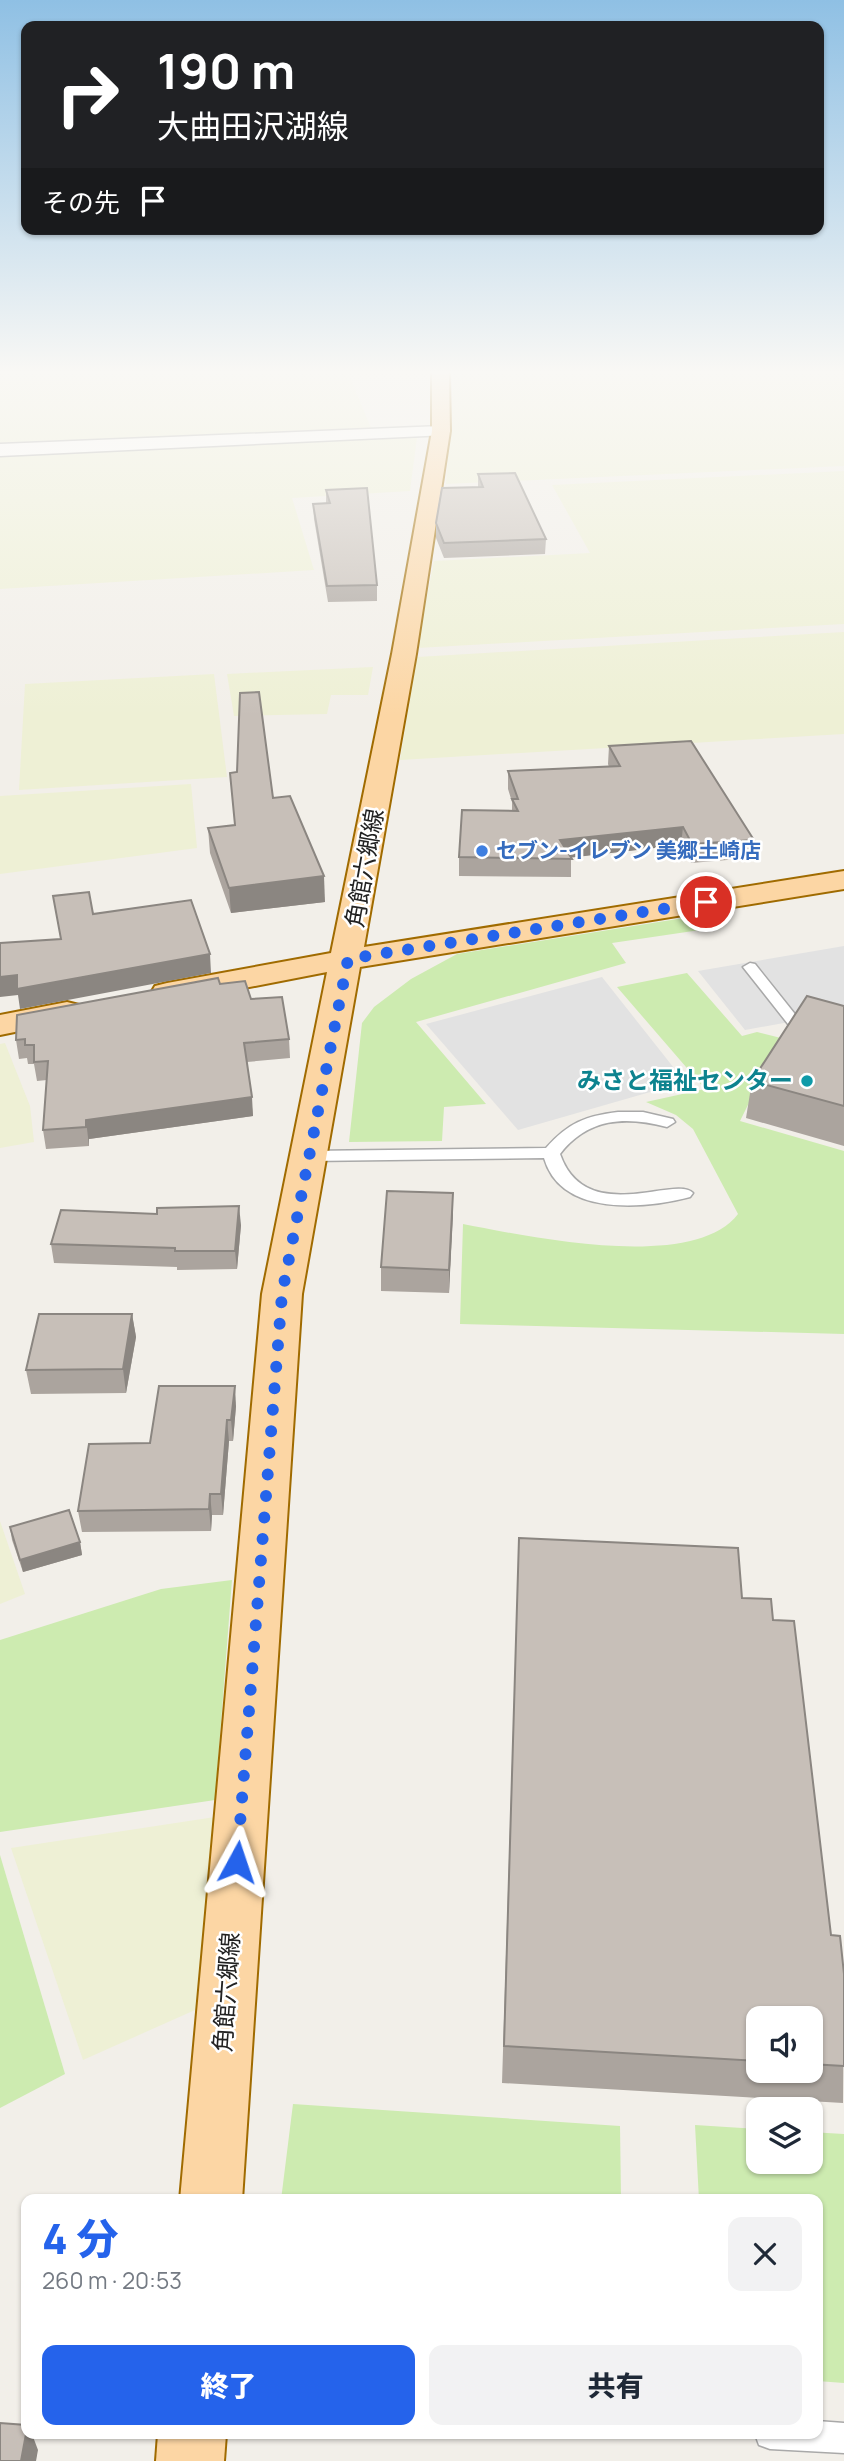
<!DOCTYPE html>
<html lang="ja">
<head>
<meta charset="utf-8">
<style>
	:root { --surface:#fff; --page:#f2f2f3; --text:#1f2937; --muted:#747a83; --accent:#2563eb }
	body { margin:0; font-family:Manrope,"Noto Sans JP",sans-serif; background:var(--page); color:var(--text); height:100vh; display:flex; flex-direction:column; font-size:26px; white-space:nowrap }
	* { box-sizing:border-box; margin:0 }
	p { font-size:23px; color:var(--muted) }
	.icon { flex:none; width:38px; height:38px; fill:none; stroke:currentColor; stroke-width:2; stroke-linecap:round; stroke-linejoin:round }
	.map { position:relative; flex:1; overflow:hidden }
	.drawer { position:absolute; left:21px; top:2194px; width:802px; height:245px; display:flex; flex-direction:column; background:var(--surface); border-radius:14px; box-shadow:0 2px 5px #0004 }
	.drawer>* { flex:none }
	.guide { position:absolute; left:21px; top:21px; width:803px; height:214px; border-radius:14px; box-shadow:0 2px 5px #0004; background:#202124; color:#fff; overflow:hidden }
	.controls { position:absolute; left:746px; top:2006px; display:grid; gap:14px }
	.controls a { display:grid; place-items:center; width:77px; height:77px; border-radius:14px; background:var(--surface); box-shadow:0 2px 5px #0004; font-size:35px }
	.pin { position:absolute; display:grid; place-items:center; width:60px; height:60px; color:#fff; margin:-30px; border:4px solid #fff; border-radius:50%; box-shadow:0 2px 7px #0007 }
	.me { position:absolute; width:77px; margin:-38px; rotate:5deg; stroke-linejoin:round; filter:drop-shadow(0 0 5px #0008) }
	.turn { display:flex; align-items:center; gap:24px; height:147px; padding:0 21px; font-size:32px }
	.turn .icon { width:91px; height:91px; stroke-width:2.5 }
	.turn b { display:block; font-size:49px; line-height:60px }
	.then { display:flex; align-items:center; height:66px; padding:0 21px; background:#0003; gap:14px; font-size:26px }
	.round { display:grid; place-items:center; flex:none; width:74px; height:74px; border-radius:14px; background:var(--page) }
	.head { display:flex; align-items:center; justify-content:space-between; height:119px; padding:0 21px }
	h1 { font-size:42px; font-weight:800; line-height:52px; color:var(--accent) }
	.cta { display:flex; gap:14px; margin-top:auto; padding:14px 21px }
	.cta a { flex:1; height:80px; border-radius:14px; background:var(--accent); color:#fff; font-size:28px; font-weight:800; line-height:80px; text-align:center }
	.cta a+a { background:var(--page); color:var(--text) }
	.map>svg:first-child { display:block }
	.farmland { fill:#eef0d5 }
	.grass { fill:#cdebb0 }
	.parking { fill:#e2e2e2 }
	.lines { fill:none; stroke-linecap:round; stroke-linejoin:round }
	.service-casing { stroke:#a9a9a9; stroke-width:3 }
	.minor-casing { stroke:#a9a9a9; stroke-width:3 }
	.primary-casing { stroke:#a06b00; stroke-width:4 }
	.service { fill:#fff; fill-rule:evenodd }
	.minor { fill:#fff; fill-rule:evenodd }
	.primary { fill:#fcd6a4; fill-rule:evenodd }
	.wall { fill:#aba49e; fill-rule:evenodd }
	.shaded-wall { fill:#8b8681 }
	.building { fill:#c7bfb8; stroke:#8b8681; stroke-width:2 }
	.route { stroke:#2563eb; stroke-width:12; stroke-dasharray:0 21.6 }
	.shop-dot { fill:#3f7fe0; stroke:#fff; stroke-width:2.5 }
	.culture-dot { fill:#0f9aa8; stroke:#fff; stroke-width:2.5 }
	.labels { text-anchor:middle; stroke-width:5; stroke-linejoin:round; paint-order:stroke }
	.far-shop-label { font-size:21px; font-weight:bold; fill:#366cbe; stroke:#fff; text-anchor:start }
	.street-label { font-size:24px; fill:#222; stroke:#fff }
	.culture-label { font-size:24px; font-weight:bold; fill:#0d838f; stroke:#fff; text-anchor:end }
</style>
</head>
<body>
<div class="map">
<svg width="844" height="2461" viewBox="0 0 844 2461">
	<rect width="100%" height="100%" fill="#f2efe9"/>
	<g class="farmland">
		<polygon points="0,372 421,372 349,375 371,428 0,443"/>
		<polygon points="503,372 833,372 844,382 844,466 446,484 454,374"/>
		<polygon points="417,437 410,491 292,498 314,570 0,589 0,455"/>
		<polygon points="844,471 844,624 417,648 434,561 590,553 552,485"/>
		<polygon points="844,632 844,734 400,760 417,657"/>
		<polygon points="373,667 368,695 331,695 327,714 234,716 227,674"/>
		<polygon points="214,674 227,777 19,790 25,684"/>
		<polygon points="191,784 197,848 0,874 0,796"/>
		<polygon points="5,1043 30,1106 34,1142 0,1148 0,1044"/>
		<polygon points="0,1521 25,1594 0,1604"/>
		<polygon points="215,1817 204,2006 83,2060 11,1848"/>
	</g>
	<g class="grass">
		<polygon points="690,917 700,930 612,943 626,963 416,1022 486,1104 444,1107 442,1141 349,1142 362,1023 374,1007 411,979 457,954"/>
		<path d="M687 973 742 1036 757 1032 781 1038 740 1121 844 1151V1334L460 1324 463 1224C526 1236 693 1273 738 1214L693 1129 676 1115 646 1102 705 1089 617 987Z"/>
		<polygon points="232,1580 215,1800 0,1832 0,1640 161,1589"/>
		<polygon points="0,1855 65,2074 0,2108"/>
		<polygon points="293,2104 620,2126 621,2200 281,2200"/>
		<polygon points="695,2125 758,2129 758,2161 810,2161 810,2132 844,2134 844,2383 817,2381 817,2200 699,2200"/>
	</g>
	<g class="parking">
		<polygon points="844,946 844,1024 811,1018 745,1030 698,971"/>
		<polygon points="602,977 685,1082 518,1130 426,1024"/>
	</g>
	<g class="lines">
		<g class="service-casing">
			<g id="service">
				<polygon points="750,963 755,964 798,1018 844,1029 844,1039 788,1024 743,967"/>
				<path d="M618 1112H643L673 1119 675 1122 667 1127C625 1116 588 1118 560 1154 586 1228 676 1174 693 1193L690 1197C644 1209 561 1217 544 1158L309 1161 301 1156 309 1151 546 1148C568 1123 585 1116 618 1112Z"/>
				<polygon points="817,2421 844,2423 844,2453 770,2449 759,2445 755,2434 817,2434"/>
			</g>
		</g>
		<g class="minor-casing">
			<polygon id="minor" points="441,426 450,431 447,435 0,456 0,444"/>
		</g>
		<g class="primary-casing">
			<g id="primary">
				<polygon points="432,372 449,372 450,431 416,654 364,947 844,871 844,889 360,967 302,1294 242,2200 180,2200 262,1294 327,972 167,1003 155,1000 151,993 155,986 167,983 331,953 392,654 432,431"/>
				<polygon points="67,1002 79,1005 84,1012 79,1019 0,1035 0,1015"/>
				<polygon points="158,2434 226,2434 224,2461 156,2461"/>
			</g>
		</g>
		<use href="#service" class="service"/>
		<use href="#minor" class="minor"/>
		<use href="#primary" class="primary"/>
	</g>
	<g class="wall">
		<polygon points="478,474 546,539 545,554 444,558 436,538 436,523 478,487"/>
		<polygon points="326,490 377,585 377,601 328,602 314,519 313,504 326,504"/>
		<polygon points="609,746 754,840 751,858 691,863 681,845 571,857 571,877 459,876 459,857 512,811 512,802 508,789 508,771 609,767 608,764"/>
		<polygon points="273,798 325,902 231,913 210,853 208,828 235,825"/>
		<polygon points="220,984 251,999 289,1039 290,1058 247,1062 253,1116 89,1139 89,1146 46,1149 43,1130 47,1080 37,1081 34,1064 28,1064 27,1058 19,1059 16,1040"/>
		<polygon points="844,1006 844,1146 746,1118 752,1081"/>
		<polygon points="453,1193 449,1293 381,1291 381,1267"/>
		<polygon points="241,1225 237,1269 177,1270 177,1267 54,1263 51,1244"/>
		<polygon points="132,1314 136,1337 126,1393 31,1394 26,1370"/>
		<polygon points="236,1406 233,1441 229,1441 223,1515 212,1515 211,1531 82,1532 78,1511 150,1443"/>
		<polygon points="10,1527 80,1542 82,1555 23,1572 12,1540"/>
		<path d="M519 1538 742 1598 773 1620 831 1935 844 1974 843 2103 502 2083ZM758 2018H810V2070H758Z"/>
	</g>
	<g class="shaded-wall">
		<polygon points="683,827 681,845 559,859 560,840"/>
		<polygon points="324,876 325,902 231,913 229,888"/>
		<polygon points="210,954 211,973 20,1009 18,995 0,997 0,977"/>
		<polygon points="252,1097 253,1116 89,1139 89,1146 86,1120"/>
		<polygon points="453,1193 453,1215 449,1293 449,1270"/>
		<polygon points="239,1206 241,1225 237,1269 235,1251"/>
		<polygon points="132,1314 136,1337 126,1393 123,1369"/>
		<polygon points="235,1386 236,1406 233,1441 231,1420"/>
		<polygon points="227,1420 229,1441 223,1515 221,1494"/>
		<polygon points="210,1494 212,1515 211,1531 209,1509"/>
		<polygon points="80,1542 82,1555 23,1572 20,1560"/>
		<polygon points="26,2434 32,2434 38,2450 36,2461 21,2461"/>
	</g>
	<g class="building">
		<polygon points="515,473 546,539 444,543 436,523 442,488 483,487 478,474"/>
		<polygon points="367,488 377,585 327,586 313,504 330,503 326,490"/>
		<polygon points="259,692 273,798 290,796 324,876 229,888 208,828 235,825 230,773 237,772 240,693"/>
		<polygon points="691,741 754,840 692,844 683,827 560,840 572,859 459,857 462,810 518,811 512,799 518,799 508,771 620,766 609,746"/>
		<polygon points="89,892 93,914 191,900 210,954 17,989 17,975 0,977 0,943 61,939 53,896"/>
		<polygon points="218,978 220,984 245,981 251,999 282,997 289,1039 244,1043 252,1097 86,1120 86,1127 43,1130 48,1061 34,1062 34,1045 25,1045 25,1039 16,1040 17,1015"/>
		<polygon points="807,996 844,1006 844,1106 752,1081"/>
		<polygon points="387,1191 453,1193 449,1270 381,1267"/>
		<polygon points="239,1206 235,1251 175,1251 175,1248 51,1244 61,1210 157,1214 157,1208"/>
		<polygon points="39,1314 132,1314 123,1369 26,1370"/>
		<polygon points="159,1386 235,1386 231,1420 227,1420 221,1494 210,1494 209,1509 78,1511 89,1444 150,1443"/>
		<polygon points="69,1510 80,1542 20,1560 10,1527"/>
		<polygon points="519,1538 738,1548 742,1598 771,1599 773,1620 794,1621 831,1935 840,1936 844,1974 844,2066 810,2064 810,2018 758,2018 758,2061 504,2046"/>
		<polygon points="0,2423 26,2425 26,2434 21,2461 0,2461"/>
	</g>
	<linearGradient id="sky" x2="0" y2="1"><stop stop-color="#8fc0e4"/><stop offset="0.52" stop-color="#f9f8f5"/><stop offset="1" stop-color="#f9f8f5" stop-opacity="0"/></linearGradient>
	<rect width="844" height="716" fill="url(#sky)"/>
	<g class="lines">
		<polyline class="route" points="237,1862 282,1294 348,959 706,902"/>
	</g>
	<circle class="shop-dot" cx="482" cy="851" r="7"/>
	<circle class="culture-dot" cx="807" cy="1081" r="7"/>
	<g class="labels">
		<g class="far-shop-label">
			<text x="496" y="858">セブン-イレブン 美郷土崎店</text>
		</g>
		<g class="street-label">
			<text transform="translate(365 868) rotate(-80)" y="8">角館六郷線</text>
			<text transform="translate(227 1992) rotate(-86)" y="8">角館六郷線</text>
		</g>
		<g class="culture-label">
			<text x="793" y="1089">みさと福祉センター</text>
		</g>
	</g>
</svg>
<div class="controls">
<a><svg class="icon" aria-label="sound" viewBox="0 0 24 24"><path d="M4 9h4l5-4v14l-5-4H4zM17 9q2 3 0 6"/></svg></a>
<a><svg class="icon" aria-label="layers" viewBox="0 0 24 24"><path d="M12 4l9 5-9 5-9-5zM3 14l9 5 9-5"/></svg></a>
</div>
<div class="pin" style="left:706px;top:902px;background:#d93025"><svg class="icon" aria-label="arrive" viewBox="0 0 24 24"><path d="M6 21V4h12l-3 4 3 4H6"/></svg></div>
<svg class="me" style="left:237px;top:1862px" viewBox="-20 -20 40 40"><path d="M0-17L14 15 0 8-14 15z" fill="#2563eb" stroke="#fff" stroke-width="4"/></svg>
<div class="guide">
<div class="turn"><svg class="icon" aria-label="right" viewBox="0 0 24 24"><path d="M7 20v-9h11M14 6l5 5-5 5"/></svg><div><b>190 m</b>大曲田沢湖線</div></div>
<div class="then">その先<svg class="icon" aria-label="arrive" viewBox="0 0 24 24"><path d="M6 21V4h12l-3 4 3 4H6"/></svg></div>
</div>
<section class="drawer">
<div class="head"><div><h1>4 分</h1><p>260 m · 20:53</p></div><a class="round"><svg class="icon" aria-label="close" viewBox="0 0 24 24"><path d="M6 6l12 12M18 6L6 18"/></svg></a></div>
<div class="cta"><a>終了</a><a>共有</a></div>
</section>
</div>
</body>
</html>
